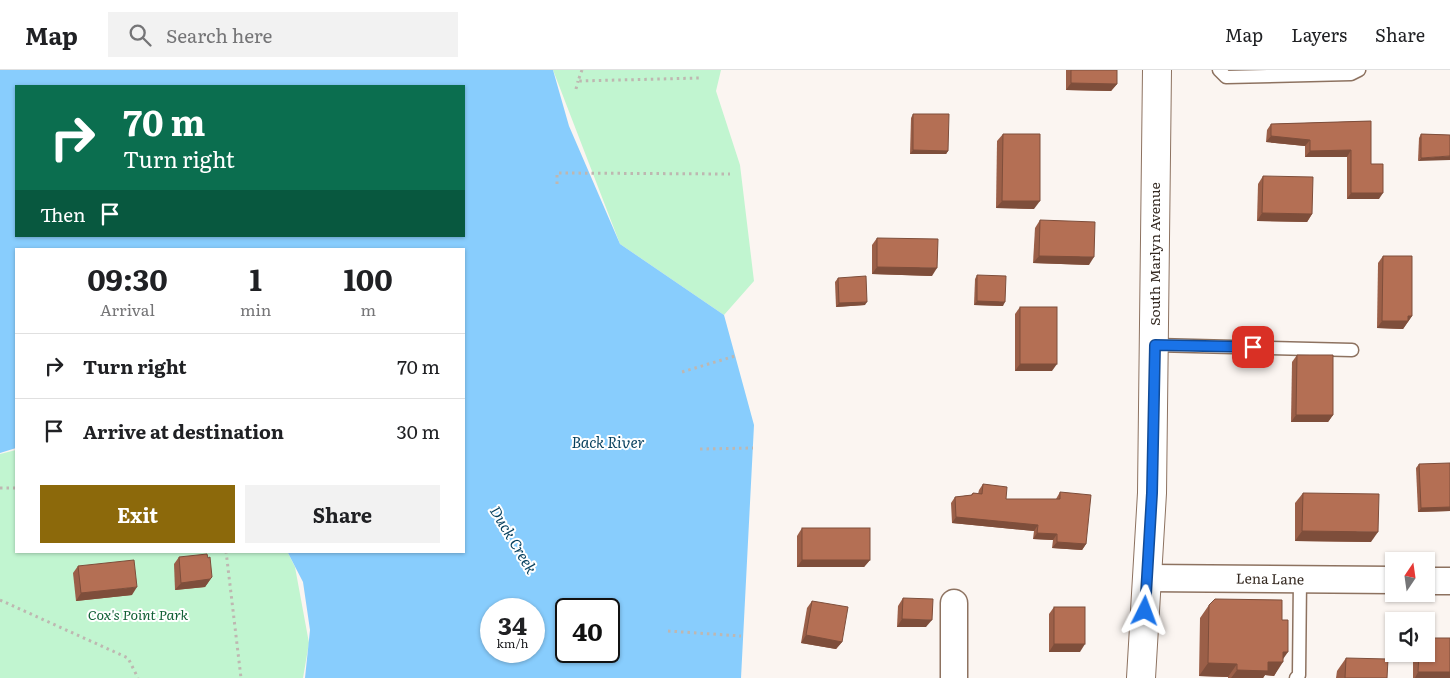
<!DOCTYPE html>
<html lang="en">
<head>
<meta charset="utf-8">
<style>
	:root { --surface:#fff; --page:#f2f2f2; --text:#202124; --muted:#757577; --line:#e0e0e0; --accent:#8c690b }
	body { margin:0; font-family:Literata,serif; background:var(--page); color:var(--text); height:100vh; display:flex; flex-direction:column; font-size:19px; white-space:nowrap }
	* { box-sizing:border-box; margin:0 }
	p { font-size:16px; color:var(--muted) }
	.icon { flex:none; width:28px; height:28px; fill:none; stroke:currentColor; stroke-width:2; stroke-linecap:round; stroke-linejoin:round }
	.map { position:relative; flex:1; overflow:hidden }
	.details { position:absolute; left:15px; top:178px; width:450px; height:305px; display:flex; flex-direction:column; background:var(--surface); border-radius:0px; box-shadow:0 1px 4px #0004 }
	.details>* { flex:none }
	.hud { position:absolute; left:15px; top:15px; width:450px; height:152px; border-radius:0px; box-shadow:0 1px 4px #0004; background:#0b6e4f; color:#fff; overflow:hidden }
	.needle { width:32px; rotate:13deg }
	.controls { position:absolute; left:1385px; top:482px; display:grid; gap:10px }
	.controls a { display:grid; place-items:center; width:50px; height:50px; border-radius:0px; background:var(--surface); box-shadow:0 1px 4px #0004; font-size:25px }
	.speed { position:absolute; left:480px; top:528px; display:flex; gap:10px; font-size:25px; font-weight:700; text-align:center }
	.speed>* { display:grid; place-content:center; width:65px; height:65px; border-radius:50%; background:var(--surface); box-shadow:0 1px 4px #0004; line-height:1 }
	.speed small { font-size:12px; font-weight:400 }
	.speed .limit { border:2px solid #111; border-radius:8px; background:#fff; color:#111 }
	.pin { position:absolute; display:grid; place-items:center; width:42px; height:42px; color:#fff; margin:-21px; border-radius:10px; box-shadow:0 2px 8px #0006 }
	.me { position:absolute; width:55px; margin:-28px; rotate:3deg; stroke-linejoin:round; filter:drop-shadow(0 0 4px #0008) }
	.turn { display:flex; align-items:center; gap:18px; height:105px; padding:0 25px; font-size:22px }
	.turn .icon { width:65px; height:65px; stroke-width:2.5 }
	.turn b { display:block; font-size:35px; line-height:42px }
	.then { display:flex; align-items:center; height:48px; padding:0 25px; background:#0003; gap:10px; font-size:19px }
	.eta { display:flex; justify-content:space-evenly; align-items:center; height:85px; text-align:center }
	.eta b { font-size:30px; font-weight:700; line-height:35px }
	.button { display:flex; gap:10px; margin-top:auto; padding:10px 25px }
	.button a { flex:1; height:58px; border-radius:0px; background:var(--accent); color:#fff; font-size:20px; font-weight:700; line-height:58px; text-align:center }
	.button a+a { background:var(--page); color:var(--text) }
	ul { padding:0; list-style:none }
	li { display:flex; align-items:center; gap:15px; height:65px; padding:0 25px; border-top:1px solid var(--line) }
	li div { flex:1 }
	li b { display:block; font-size:19px }
	li em { font-style:normal }
	header { display:flex; align-items:center; gap:30px; box-sizing:border-box; height:70px; padding:0 25px; background:var(--surface); border-bottom:1px solid var(--line) }
	header strong { font-size:24px }
	nav { display:flex; gap:28px; margin-inline-start:auto; font-size:18px }
	.search { width:350px; height:45px; background:var(--page); display:flex; align-items:center; gap:12px; box-sizing:border-box; padding:0 18px; border-radius:0px; color:var(--muted); font-size:19px }
	.map>svg:first-child { display:block }
	.green { fill:#c1f5d0 }
	.water { fill:#88cdfd; fill-rule:evenodd }
	.lines { fill:none; stroke-linecap:round; stroke-linejoin:round }
	.lane-casing { stroke:#8d7260; stroke-width:15 }
	.street-casing { stroke:#8d7260; stroke-width:29 }
	.secondary-casing { stroke:#8d7260; stroke-width:30 }
	.path { stroke:#beb7b1; stroke-width:3; stroke-dasharray:2.5 4; stroke-linecap:butt }
	.lane { stroke:#fff; stroke-width:12 }
	.street { stroke:#fff; stroke-width:26 }
	.secondary { stroke:#fff; stroke-width:28 }
	.wall { fill:#9b5f48 }
	.shaded-wall { fill:#7e4e3b }
	.building { fill:#b46f54; stroke:#7e4e3b }
	.route-casing { stroke:#114b97; stroke-width:12 }
	.route { stroke:#1a73e8; stroke-width:9 }
	.labels { text-anchor:middle; stroke-width:4; stroke-linejoin:round; paint-order:stroke }
	.street-label { font-size:14px; fill:#352a22; stroke:#fff }
	.park-label { font-size:14px; font-style:italic; fill:#105f34; stroke:#fff }
	.water-label { font-size:15px; font-style:italic; fill:#043e5c; stroke:#fff }
</style>
</head>
<body>
<header>
<strong>Map</strong>
<div class="search"><svg class="icon" aria-label="search" viewBox="0 0 24 24"><circle cx="10" cy="10" r="6"/><path d="M15 15l6 6"/></svg>Search here</div>
<nav><a>Map</a><a>Layers</a><a>Share</a></nav>
</header>
<div class="map">
<svg width="1450" height="608" viewBox="0 0 1450 608">
	<rect width="100%" height="100%" fill="#fbf5f1"/>
	<g class="green">
		<polygon points="553,0 721,0 716,21 740,95 754,211 724,245 620,174"/>
		<polygon points="16,380 16,481 287,481 295,497 309,573 303,608 0,608 0,384"/>
	</g>
	<path class="water" d="M0 0H553L569 56 620 174 724 245 754 355 741 608H305L310 560 303 512 287 481H464V179H16V378L0 383ZM16 16H464V166H16ZM491 539H534V581H491ZM566 539H609V581H566Z"/>
	<g class="lines">
		<g class="lane-casing">
			<g id="lane">
				<polyline points="1219,0 1226,7 1351,4 1359,0"/>
				<polyline points="1155,275 1352,280"/>
				<polyline points="1296,608 1299,605 1300,509"/>
			</g>
		</g>
		<g class="street-casing">
			<g id="street">
				<polyline points="1147,508 1394,510"/>
				<polyline points="1426,511 1450,511"/>
				<polyline points="954,533 954,608"/>
			</g>
		</g>
		<g class="secondary-casing">
			<polyline id="secondary" points="1141,608 1152,423 1157,0"/>
		</g>
		<g class="path">
			<polyline points="582,0 578,11 701,8"/>
			<polyline points="576,19 578,11"/>
			<polyline points="557,114 557,103 730,104"/>
			<polyline points="682,302 735,286"/>
			<polyline points="700,379 753,378"/>
			<polyline points="0,418 16,418"/>
			<polyline points="226,481 241,608"/>
			<polyline points="0,530 128,588 138,608"/>
			<polyline points="668,561 741,566"/>
		</g>
		<use href="#lane" class="lane"/>
		<use href="#street" class="street"/>
		<use href="#secondary" class="secondary"/>
	</g>
	<g class="wall">
		<polygon points="1066,0 1117,0 1117,14 1111,21 1066,20"/>
		<polygon points="913,44 948,81 946,84 910,84 911,48"/>
		<polygon points="1371,51 1371,94 1379,129 1347,129 1347,87 1305,87 1305,76 1266,72 1267,60 1271,54"/>
		<polygon points="1003,64 1034,139 996,138 997,71"/>
		<polygon points="1421,64 1450,65 1418,91 1419,68"/>
		<polygon points="1263,106 1312,144 1307,152 1257,151 1258,114"/>
		<polygon points="1040,150 1089,195 1033,193 1035,158"/>
		<polygon points="877,168 932,206 872,204 872,175"/>
		<polygon points="1383,186 1412,246 1403,259 1377,258 1378,193"/>
		<polygon points="977,205 1003,236 974,235 975,209"/>
		<polygon points="838,208 865,235 836,237 835,212"/>
		<polygon points="1020,237 1052,301 1015,301 1015,244"/>
		<polygon points="1297,285 1333,345 1328,352 1291,352 1292,292"/>
		<polygon points="1419,394 1450,441 1418,442 1416,398"/>
		<polygon points="983,414 1006,429 1056,429 1060,422 1086,474 1082,480 1052,478 1053,470 1033,469 1034,461 952,453 951,433 955,427 971,425 973,423 978,424 979,420"/>
		<polygon points="1303,423 1371,472 1295,471 1295,433"/>
		<polygon points="802,458 870,490 864,497 797,497 797,466"/>
		<polygon points="179,487 212,507 205,517 175,520 174,494"/>
		<polygon points="78,496 132,525 76,531 73,503"/>
		<polygon points="903,528 926,557 897,557 898,536"/>
		<polygon points="812,531 842,572 836,579 801,573 807,538"/>
		<polygon points="1209,535 1282,550 1283,589 1274,606 1265,605 1263,608 1228,608 1228,607 1199,606 1200,548"/>
		<polygon points="1054,537 1080,582 1049,582 1049,544"/>
		<polygon points="1413,584 1426,584 1450,608 1413,608"/>
		<polygon points="1346,588 1387,608 1336,608 1337,601"/>
	</g>
	<g class="shaded-wall">
		<polygon points="1071,13 1117,14 1111,21 1066,20"/>
		<polygon points="1271,66 1310,70 1305,76 1266,72"/>
		<polygon points="913,80 948,81 946,84 910,84"/>
		<polygon points="1351,80 1347,87 1305,87 1310,81"/>
		<polygon points="1450,86 1450,90 1418,91 1421,88"/>
		<polygon points="1351,123 1383,123 1379,129 1347,129"/>
		<polygon points="1002,131 1040,131 1034,139 996,138"/>
		<polygon points="1262,143 1312,144 1307,152 1257,151"/>
		<polygon points="1039,186 1094,187 1089,195 1033,193"/>
		<polygon points="877,197 937,198 932,206 872,204"/>
		<polygon points="977,231 1005,232 1003,236 974,235"/>
		<polygon points="867,232 865,235 836,237 839,233"/>
		<polygon points="1408,246 1412,246 1403,259 1377,258 1382,251"/>
		<polygon points="1020,294 1057,294 1052,301 1015,301"/>
		<polygon points="1296,345 1333,345 1328,352 1291,352"/>
		<polygon points="1450,437 1450,441 1418,442 1421,438"/>
		<polygon points="956,447 1038,455 1034,461 952,453"/>
		<polygon points="1302,461 1378,462 1371,472 1295,471"/>
		<polygon points="1037,463 1057,464 1053,470 1033,469"/>
		<polygon points="1057,472 1086,474 1082,480 1052,478"/>
		<polygon points="802,490 870,490 864,497 797,497"/>
		<polygon points="212,507 205,517 175,520 181,513"/>
		<polygon points="137,517 132,525 76,531 81,523"/>
		<polygon points="902,549 932,550 926,557 897,557"/>
		<polygon points="806,565 842,572 836,579 801,573"/>
		<polygon points="1054,574 1085,574 1080,582 1049,582"/>
		<polygon points="1283,582 1288,582 1281,592 1283,592 1274,606 1265,605 1263,608 1231,608 1237,600 1268,592"/>
		<polygon points="1208,593 1237,594 1228,607 1199,606"/>
		<polygon points="1418,602 1450,602 1450,608 1415,608"/>
	</g>
	<g class="building">
		<polygon points="1071,0 1117,0 1117,14 1071,13"/>
		<polygon points="913,44 949,44 948,81 913,80"/>
		<polygon points="1371,51 1371,94 1383,94 1383,123 1351,123 1351,80 1310,81 1310,70 1271,66 1271,54"/>
		<polygon points="1003,64 1040,64 1040,131 1002,131"/>
		<polygon points="1421,64 1450,65 1450,86 1421,88"/>
		<polygon points="1263,106 1313,107 1312,144 1262,143"/>
		<polygon points="1040,150 1095,152 1094,187 1039,186"/>
		<polygon points="877,168 938,169 937,198 877,197"/>
		<polygon points="1383,186 1412,186 1412,246 1408,246 1408,251 1382,251"/>
		<polygon points="977,205 1006,206 1005,232 977,231"/>
		<polygon points="866,206 867,232 839,233 838,208"/>
		<rect x="1020" y="237" width="37" height="57"/>
		<polygon points="1297,285 1333,285 1333,345 1296,345"/>
		<polygon points="1450,393 1450,437 1421,438 1419,394"/>
		<polygon points="983,414 1007,417 1006,429 1060,429 1060,422 1091,425 1086,474 1057,472 1057,464 1037,463 1038,455 956,447 955,427 972,425 973,423 982,424"/>
		<polygon points="1303,423 1379,424 1378,462 1302,461"/>
		<rect x="802" y="458" width="68" height="32"/>
		<polygon points="207,484 208,488 210,487 212,507 210,509 181,513 179,487"/>
		<polygon points="134,490 137,517 81,523 78,496"/>
		<polygon points="903,528 933,529 932,550 902,549"/>
		<polygon points="1215,529 1282,530 1282,550 1288,550 1288,582 1283,582 1283,592 1268,592 1268,601 1237,600 1237,594 1208,593 1209,535"/>
		<polygon points="812,531 848,537 842,572 806,565"/>
		<rect x="1054" y="537" width="31" height="37"/>
		<polygon points="1426,568 1450,568 1450,602 1418,602 1419,584 1426,584"/>
		<polygon points="1346,588 1388,589 1387,608 1345,608"/>
	</g>
	<g class="lines">
		<g class="route-casing">
			<polyline id="route" points="1145,541 1152,423 1155,275 1253,277"/>
		</g>
		<use href="#route" class="route"/>
	</g>
	<g class="labels">
		<g class="street-label">
			<text transform="translate(1155 184) rotate(-90)" y="5">South Marlyn Avenue</text>
			<text transform="translate(1270 509) rotate(1)" y="5">Lena Lane</text>
		</g>
		<g class="park-label">
			<text x="138" y="550">Cox's Point Park</text>
		</g>
		<g class="water-label">
			<text x="608" y="378">Back River</text>
			<text transform="translate(513 470) rotate(59)" y="5">Duck Creek</text>
		</g>
	</g>
</svg>
<div class="controls">
<a><svg class="needle" viewBox="-14 -14 28 28"><path d="M0-13l5 13h-10z" fill="#e53935"/><path d="M0 13l5-13h-10z" fill="#757577"/></svg></a>
<a><svg class="icon" aria-label="sound" viewBox="0 0 24 24"><path d="M4 9h4l5-4v14l-5-4H4zM17 9q2 3 0 6"/></svg></a>
</div>
<div class="speed"><div>34<small>km/h</small></div><div class="limit">40</div></div>
<div class="pin" style="left:1253px;top:277px;background:#d93025"><svg class="icon" aria-label="arrive" viewBox="0 0 24 24"><path d="M6 21V4h12l-3 4 3 4H6"/></svg></div>
<svg class="me" style="left:1145px;top:541px" viewBox="-20 -20 40 40"><path d="M0-17L14 15 0 8-14 15z" fill="#1a73e8" stroke="#fff" stroke-width="4"/></svg>
<div class="hud">
<div class="turn"><svg class="icon" aria-label="right" viewBox="0 0 24 24"><path d="M7 20v-9h11M14 6l5 5-5 5"/></svg><div><b>70 m</b>Turn right</div></div>
<div class="then">Then<svg class="icon" aria-label="arrive" viewBox="0 0 24 24"><path d="M6 21V4h12l-3 4 3 4H6"/></svg></div>
</div>
<section class="details">
<div class="eta">
<div><b>09:30</b><p>Arrival</p></div>
<div><b>1</b><p>min</p></div>
<div><b>100</b><p>m</p></div>
</div>
<ul>
<li><svg class="icon" aria-label="right" viewBox="0 0 24 24"><path d="M7 20v-9h11M14 6l5 5-5 5"/></svg><div><b>Turn right</b></div><em>70 m</em></li>
<li><svg class="icon" aria-label="arrive" viewBox="0 0 24 24"><path d="M6 21V4h12l-3 4 3 4H6"/></svg><div><b>Arrive at destination</b></div><em>30 m</em></li>
</ul>
<div class="button"><a>Exit</a><a>Share</a></div>
</section>
</div>
</body>
</html>
